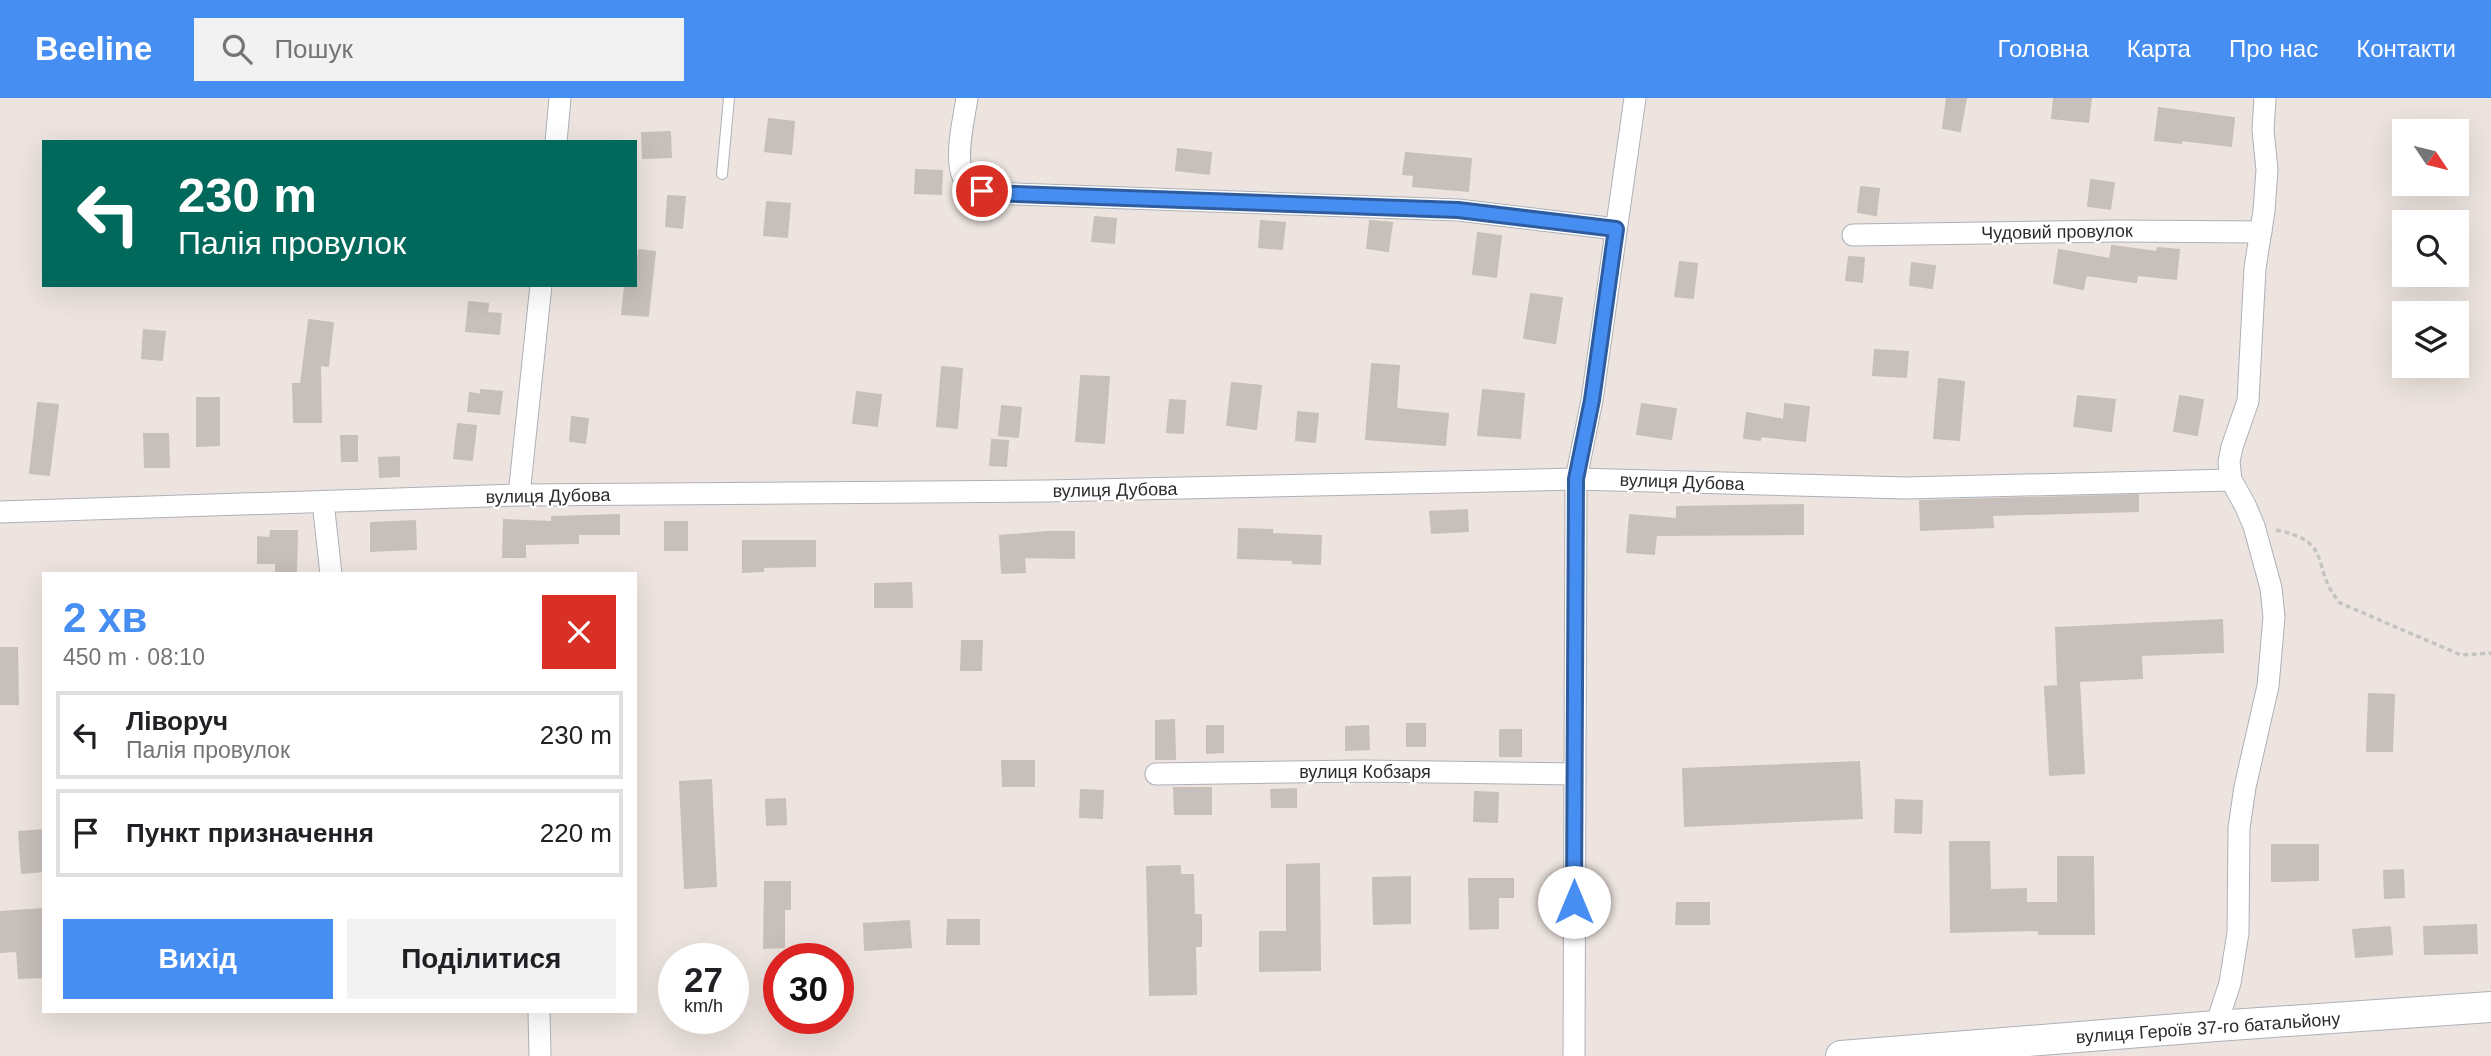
<!DOCTYPE html>
<html lang="uk">
<head>
<meta charset="utf-8">
<style>
	:root { --surface:#fff; --page:#f2f2f2; --text:#202124; --muted:#757577; --line:#e0e0e0; --accent:#478ef3 }
	body { margin:0; font-family:Arial,sans-serif; background:var(--page); color:var(--text); height:100vh; display:flex; flex-direction:column; font-size:26px; white-space:nowrap }
	* { box-sizing:border-box; margin:0 }
	p { font-size:23px; color:var(--muted) }
	.icon { flex:none; width:38px; height:38px; fill:none; stroke:currentColor; stroke-width:2; stroke-linecap:round; stroke-linejoin:round }
	.map { position:relative; flex:1; overflow:hidden }
	.side { position:absolute; left:42px; top:474px; width:595px; height:441px; display:flex; flex-direction:column; background:var(--surface); border-radius:0px; box-shadow:0 7px 28px #0002 }
	.side>* { flex:none }
	.top-card { position:absolute; left:42px; top:42px; width:595px; height:147px; border-radius:0px; box-shadow:0 7px 28px #0002; background:#00695c; color:#fff; overflow:hidden }
	.needle { width:46px; rotate:125deg }
	.tools { position:absolute; left:2392px; top:21px; display:grid; gap:14px }
	.tools a { display:grid; place-items:center; width:77px; height:77px; border-radius:0px; background:var(--surface); box-shadow:0 7px 28px #0002; font-size:35px }
	.speed { position:absolute; left:658px; top:845px; display:flex; gap:14px; font-size:35px; font-weight:700; text-align:center }
	.speed>* { display:grid; place-content:center; width:91px; height:91px; border-radius:50%; background:var(--surface); box-shadow:0 7px 28px #0002; line-height:1 }
	.speed small { font-size:18px; font-weight:400 }
	.speed .limit { border:10px solid #d22; background:#fff; color:#111 }
	.pin { position:absolute; display:grid; place-items:center; width:60px; height:60px; color:#fff; margin:-30px; border:4px solid #fff; border-radius:50%; box-shadow:0 2px 7px #0007 }
	.me { position:absolute; width:77px; margin:-38px; rotate:0deg; stroke-linejoin:round; filter:drop-shadow(0 0 5px #0008) }
	.turn { display:flex; align-items:center; gap:24px; height:147px; padding:0 21px; font-size:32px }
	.turn .icon { width:91px; height:91px; stroke-width:2.5 }
	.turn b { display:block; font-size:49px; line-height:60px }
	.round { display:grid; place-items:center; flex:none; width:74px; height:74px; border-radius:0px; background:var(--page) }
	.summary { display:flex; align-items:center; justify-content:space-between; height:119px; padding:0 21px }
	h1 { font-size:42px; font-weight:700; line-height:52px; color:var(--accent) }
	.action { display:flex; gap:14px; margin-top:auto; padding:14px 21px }
	.action a { flex:1; height:80px; border-radius:0px; background:var(--accent); color:#fff; font-size:28px; font-weight:700; line-height:80px; text-align:center }
	.action a+a { background:var(--page); color:var(--text) }
	ul { padding:0; list-style:none }
	li { display:flex; align-items:center; gap:21px; height:88px; margin:0 14px 10px; padding:0 7px; border:4px solid var(--line); border-radius:0px }
	li div { flex:1 }
	li b { display:block; font-size:26px }
	li em { font-style:normal }
	header { display:flex; align-items:center; gap:42px; box-sizing:border-box; height:98px; padding:0 35px; background:var(--accent); color:#fff }
	header strong { font-size:33px }
	nav { display:flex; gap:38px; margin-inline-start:auto; font-size:24px }
	.search { width:490px; height:63px; background:var(--page); display:flex; align-items:center; gap:18px; box-sizing:border-box; padding:0 24px; border-radius:0px; color:var(--muted); font-size:26px }
	.map>svg:first-child { display:block }
	.building { fill:#c6bfbb; stroke:#c9bfb9; stroke-width:2 }
	.lines { fill:none; stroke-linecap:round; stroke-linejoin:round }
	.lane-casing { stroke:#acb1b8; stroke-width:12 }
	.street-casing { stroke:#acb1b8; stroke-width:23 }
	.secondary-casing { stroke:#acb1b8; stroke-width:32 }
	.path { stroke:#c4c4c4; stroke-width:3.5; stroke-dasharray:5 3.5; stroke-linecap:butt }
	.lane { stroke:#fff; stroke-width:10 }
	.street { stroke:#fff; stroke-width:21 }
	.secondary { stroke:#fff; stroke-width:30 }
	.route-casing { stroke:#2e5c9e; stroke-width:18 }
	.route { stroke:#478ef3; stroke-width:12 }
	.labels { text-anchor:middle; stroke-width:5; stroke-linejoin:round; paint-order:stroke }
	.street-label { font-size:18px; fill:#2c2c2c; stroke:#fff }
</style>
</head>
<body>
<header>
<strong>Beeline</strong>
<div class="search"><svg class="icon" aria-label="search" viewBox="0 0 24 24"><circle cx="10" cy="10" r="6"/><path d="M15 15l6 6"/></svg>Пошук</div>
<nav><a>Головна</a><a>Карта</a><a>Про нас</a><a>Контакти</a></nav>
</header>
<div class="map">
<svg width="2491" height="958" viewBox="0 0 2491 958">
	<rect width="100%" height="100%" fill="#ede4df"/>
	<g class="building">
		<polygon points="1947,0 1966,0 1960,33 1943,30"/>
		<polygon points="2054,0 2091,0 2088,24 2052,20"/>
		<polygon points="2159,10 2234,20 2231,48 2181,42 2181,45 2155,42"/>
		<polygon points="769,21 794,24 791,56 765,53"/>
		<polygon points="670,34 671,59 643,60 642,35"/>
		<polygon points="1178,51 1211,55 1209,76 1176,72"/>
		<polygon points="1406,55 1471,61 1468,93 1413,88 1414,77 1403,76"/>
		<polygon points="916,72 942,73 941,96 915,95"/>
		<polygon points="2091,82 2114,85 2110,111 2088,108"/>
		<polygon points="1861,89 1879,91 1876,117 1858,114"/>
		<polygon points="668,98 685,99 682,130 666,128"/>
		<polygon points="767,104 790,106 787,139 764,137"/>
		<polygon points="1095,119 1116,121 1114,145 1092,143"/>
		<polygon points="1261,123 1285,125 1282,151 1259,149"/>
		<polygon points="1370,123 1392,125 1388,153 1367,150"/>
		<polygon points="1478,135 1501,138 1496,179 1473,176"/>
		<polygon points="2112,148 2157,154 2158,150 2179,152 2176,181 2137,177 2136,184 2086,177 2083,191 2054,185 2059,152 2110,161"/>
		<polygon points="639,152 655,154 648,218 622,216 625,188 635,189"/>
		<polygon points="1849,159 1864,160 1862,184 1846,182"/>
		<polygon points="1680,164 1697,166 1693,200 1675,198"/>
		<polygon points="1912,165 1935,168 1932,190 1910,187"/>
		<polygon points="1531,196 1562,200 1555,245 1524,240"/>
		<polygon points="469,204 488,206 487,215 501,216 499,236 466,233"/>
		<polygon points="309,222 333,225 328,268 320,267 321,324 294,324 293,286 301,286"/>
		<polygon points="144,232 165,234 162,262 142,260"/>
		<polygon points="1875,252 1908,254 1906,279 1873,277"/>
		<polygon points="1372,266 1399,268 1396,311 1448,316 1445,347 1366,341"/>
		<polygon points="942,269 962,271 957,330 937,328"/>
		<polygon points="1081,278 1109,279 1104,345 1076,343"/>
		<polygon points="1939,281 1964,284 1959,342 1934,340"/>
		<polygon points="1232,285 1261,288 1256,331 1227,327"/>
		<polygon points="481,292 502,294 499,316 468,313 470,295 481,297"/>
		<polygon points="1483,292 1524,296 1520,340 1478,337"/>
		<polygon points="857,294 881,297 877,328 853,325"/>
		<polygon points="2078,298 2115,302 2111,333 2074,328"/>
		<polygon points="2180,298 2203,302 2197,337 2174,333"/>
		<polygon points="197,300 219,300 219,347 197,348"/>
		<polygon points="1170,302 1185,303 1183,335 1167,334"/>
		<polygon points="38,305 58,307 49,377 30,375"/>
		<polygon points="1642,306 1676,311 1671,341 1637,336"/>
		<polygon points="1785,306 1809,309 1805,343 1761,338 1760,342 1744,340 1747,315 1784,322"/>
		<polygon points="1002,308 1021,310 1018,339 999,337"/>
		<polygon points="1298,314 1318,316 1315,344 1296,342"/>
		<polygon points="572,319 588,321 585,345 570,343"/>
		<polygon points="458,326 476,328 472,362 454,360"/>
		<polygon points="144,336 168,336 169,369 145,369"/>
		<polygon points="341,338 357,338 357,363 342,363"/>
		<polygon points="992,342 1008,343 1006,368 990,367"/>
		<polygon points="399,359 399,378 380,379 379,360"/>
		<polygon points="2138,397 2138,413 1992,417 1993,429 1921,432 1920,403"/>
		<polygon points="1803,407 1803,436 1656,437 1654,456 1627,454 1630,417 1677,421 1677,409"/>
		<polygon points="1467,412 1468,433 1432,435 1430,414"/>
		<polygon points="619,417 619,436 578,436 578,445 525,446 525,459 503,459 504,422 552,424 552,419"/>
		<polygon points="415,423 416,451 371,453 371,425"/>
		<rect x="665" y="424" width="22" height="28"/>
		<polygon points="1239,431 1272,432 1272,436 1321,438 1320,466 1293,465 1294,462 1238,460"/>
		<polygon points="271,433 297,433 296,476 276,476 276,465 258,465 258,439 270,440"/>
		<polygon points="1047,434 1074,434 1074,460 1024,459 1025,474 1002,475 1000,438"/>
		<polygon points="743,443 815,443 815,468 763,469 763,473 743,474"/>
		<polygon points="911,485 912,509 875,509 875,486"/>
		<polygon points="2222,522 2223,554 2141,557 2142,580 2079,583 2084,675 2050,677 2045,589 2058,588 2056,530"/>
		<polygon points="962,543 982,543 981,572 961,572"/>
		<polygon points="0,550 17,550 18,606 0,606"/>
		<polygon points="2369,596 2394,597 2392,653 2367,653"/>
		<polygon points="1174,622 1175,661 1156,661 1156,623"/>
		<rect x="1407" y="626" width="18" height="22"/>
		<polygon points="1207,628 1223,628 1223,654 1207,655"/>
		<polygon points="1368,628 1369,651 1346,652 1346,629"/>
		<rect x="1500" y="632" width="21" height="26"/>
		<polygon points="1002,663 1034,663 1034,688 1003,688"/>
		<polygon points="1859,664 1862,720 1685,728 1683,671"/>
		<polygon points="711,682 716,788 685,790 680,684"/>
		<polygon points="1174,690 1211,690 1211,716 1175,716"/>
		<polygon points="1296,691 1296,709 1272,709 1271,692"/>
		<polygon points="1081,692 1103,693 1102,720 1080,719"/>
		<polygon points="1475,694 1498,695 1497,724 1474,723"/>
		<polygon points="785,701 786,726 767,727 766,702"/>
		<polygon points="1896,702 1922,703 1921,735 1895,734"/>
		<polygon points="44,732 44,773 22,775 19,734"/>
		<polygon points="1950,744 1989,744 1990,792 2026,791 2026,805 2058,805 2058,759 2093,759 2094,836 2039,836 2039,832 1951,834"/>
		<polygon points="2272,747 2318,747 2318,782 2272,783"/>
		<polygon points="1319,766 1320,872 1260,873 1260,834 1287,834 1287,767"/>
		<polygon points="1180,768 1180,777 1193,777 1194,817 1201,817 1201,848 1195,848 1196,896 1150,897 1147,769"/>
		<polygon points="2403,772 2404,799 2385,800 2384,773"/>
		<polygon points="1410,779 1410,825 1374,826 1373,780"/>
		<polygon points="1469,781 1513,781 1513,799 1498,799 1498,830 1470,831"/>
		<polygon points="765,784 790,784 790,811 784,811 784,849 764,850"/>
		<polygon points="1677,805 1709,805 1709,826 1676,826"/>
		<polygon points="42,811 44,879 19,880 17,853 0,854 0,814"/>
		<polygon points="948,822 979,822 979,846 947,846"/>
		<polygon points="909,823 911,849 865,852 864,826"/>
		<polygon points="2476,827 2477,855 2425,856 2424,829"/>
		<polygon points="2390,829 2392,856 2356,859 2353,832"/>
	</g>
	<g class="lines">
		<g class="lane-casing">
			<polyline id="lane" points="722,76 729,0"/>
		</g>
		<g class="street-casing">
			<g id="street">
				<path d="M967 0C964 21 951 71 968 86 974 92 981 93 988 95L1458 112 1616 131"/>
				<polyline points="556,44 560,0"/>
				<polyline points="1853,137 2117,133 2261,134"/>
				<polyline points="519,397 541,187"/>
				<polyline points="323,404 331,476"/>
				<polyline points="0,414 519,397 1047,393 1576,381 1906,390 2231,382"/>
				<polyline points="1156,676 1362,673 1575,676"/>
				<polyline points="539,914 540,958"/>
				<polyline points="2216,928 2230,885 2238,835 2239,730 2245,689 2268,588 2274,519 2271,490 2254,428 2245,407 2231,382 2229,364 2232,349 2248,303 2255,170 2264,113 2267,72 2263,32 2265,0"/>
				<polyline points="1574,958 1576,381 1592,302 1635,0"/>
			</g>
		</g>
		<g class="secondary-casing">
			<polyline id="secondary" points="1841,958 2216,928 2491,909"/>
		</g>
		<path class="path" d="M2276 432C2336 444 2309 469 2340 505L2461 557 2491 555"/>
		<use href="#lane" class="lane"/>
		<use href="#street" class="street"/>
		<use href="#secondary" class="secondary"/>
	</g>
	<g class="lines">
		<g class="route-casing">
			<polyline id="route" points="982,93 988,95 1458,112 1616,131 1592,302 1576,381 1574,804"/>
		</g>
		<use href="#route" class="route"/>
	</g>
	<g class="labels">
		<g class="street-label">
			<text transform="translate(2057 134) rotate(-1)" y="6">Чудовий провулок</text>
			<text transform="translate(1682 384) rotate(2)" y="6">вулиця Дубова</text>
			<text transform="translate(1115 392) rotate(-1)" y="6">вулиця Дубова</text>
			<text transform="translate(548 398) rotate(-1)" y="6">вулиця Дубова</text>
			<text x="1365" y="680">вулиця Кобзаря</text>
			<text transform="translate(2208 930) rotate(-4)" y="6">вулиця Героїв 37-го батальйону</text>
		</g>
	</g>
</svg>
<div class="tools">
<a><svg class="needle" viewBox="-14 -14 28 28"><path d="M0-13l5 13h-10z" fill="#e53935"/><path d="M0 13l5-13h-10z" fill="#757577"/></svg></a>
<a><svg class="icon" aria-label="search" viewBox="0 0 24 24"><circle cx="10" cy="10" r="6"/><path d="M15 15l6 6"/></svg></a>
<a><svg class="icon" aria-label="layers" viewBox="0 0 24 24"><path d="M12 4l9 5-9 5-9-5zM3 14l9 5 9-5"/></svg></a>
</div>
<div class="speed"><div>27<small>km/h</small></div><div class="limit">30</div></div>
<div class="pin" style="left:982px;top:93px;background:#d93025"><svg class="icon" aria-label="arrive" viewBox="0 0 24 24"><path d="M6 21V4h12l-3 4 3 4H6"/></svg></div>
<svg class="me" style="left:1574px;top:804px" viewBox="-20 -20 40 40"><circle r="19" fill="#fff"/><path d="M0-13L10 11 0 6-10 11z" fill="#478ef3"/></svg>
<div class="top-card">
<div class="turn"><svg class="icon" aria-label="left" viewBox="0 0 24 24"><path d="M17 20v-9H6M10 6l-5 5 5 5"/></svg><div><b>230 m</b>Палія провулок</div></div>
</div>
<section class="side">
<div class="summary"><div><h1>2 хв</h1><p>450 m · 08:10</p></div><a class="round" style="background:#d93025;color:#fff"><svg class="icon" aria-label="close" viewBox="0 0 24 24"><path d="M6 6l12 12M18 6L6 18"/></svg></a></div>
<ul>
<li><svg class="icon" aria-label="left" viewBox="0 0 24 24"><path d="M17 20v-9H6M10 6l-5 5 5 5"/></svg><div><b>Ліворуч</b><p>Палія провулок</p></div><em>230 m</em></li>
<li><svg class="icon" aria-label="arrive" viewBox="0 0 24 24"><path d="M6 21V4h12l-3 4 3 4H6"/></svg><div><b>Пункт призначення</b></div><em>220 m</em></li>
</ul>
<div class="action"><a>Вихід</a><a>Поділитися</a></div>
</section>
</div>
</body>
</html>
